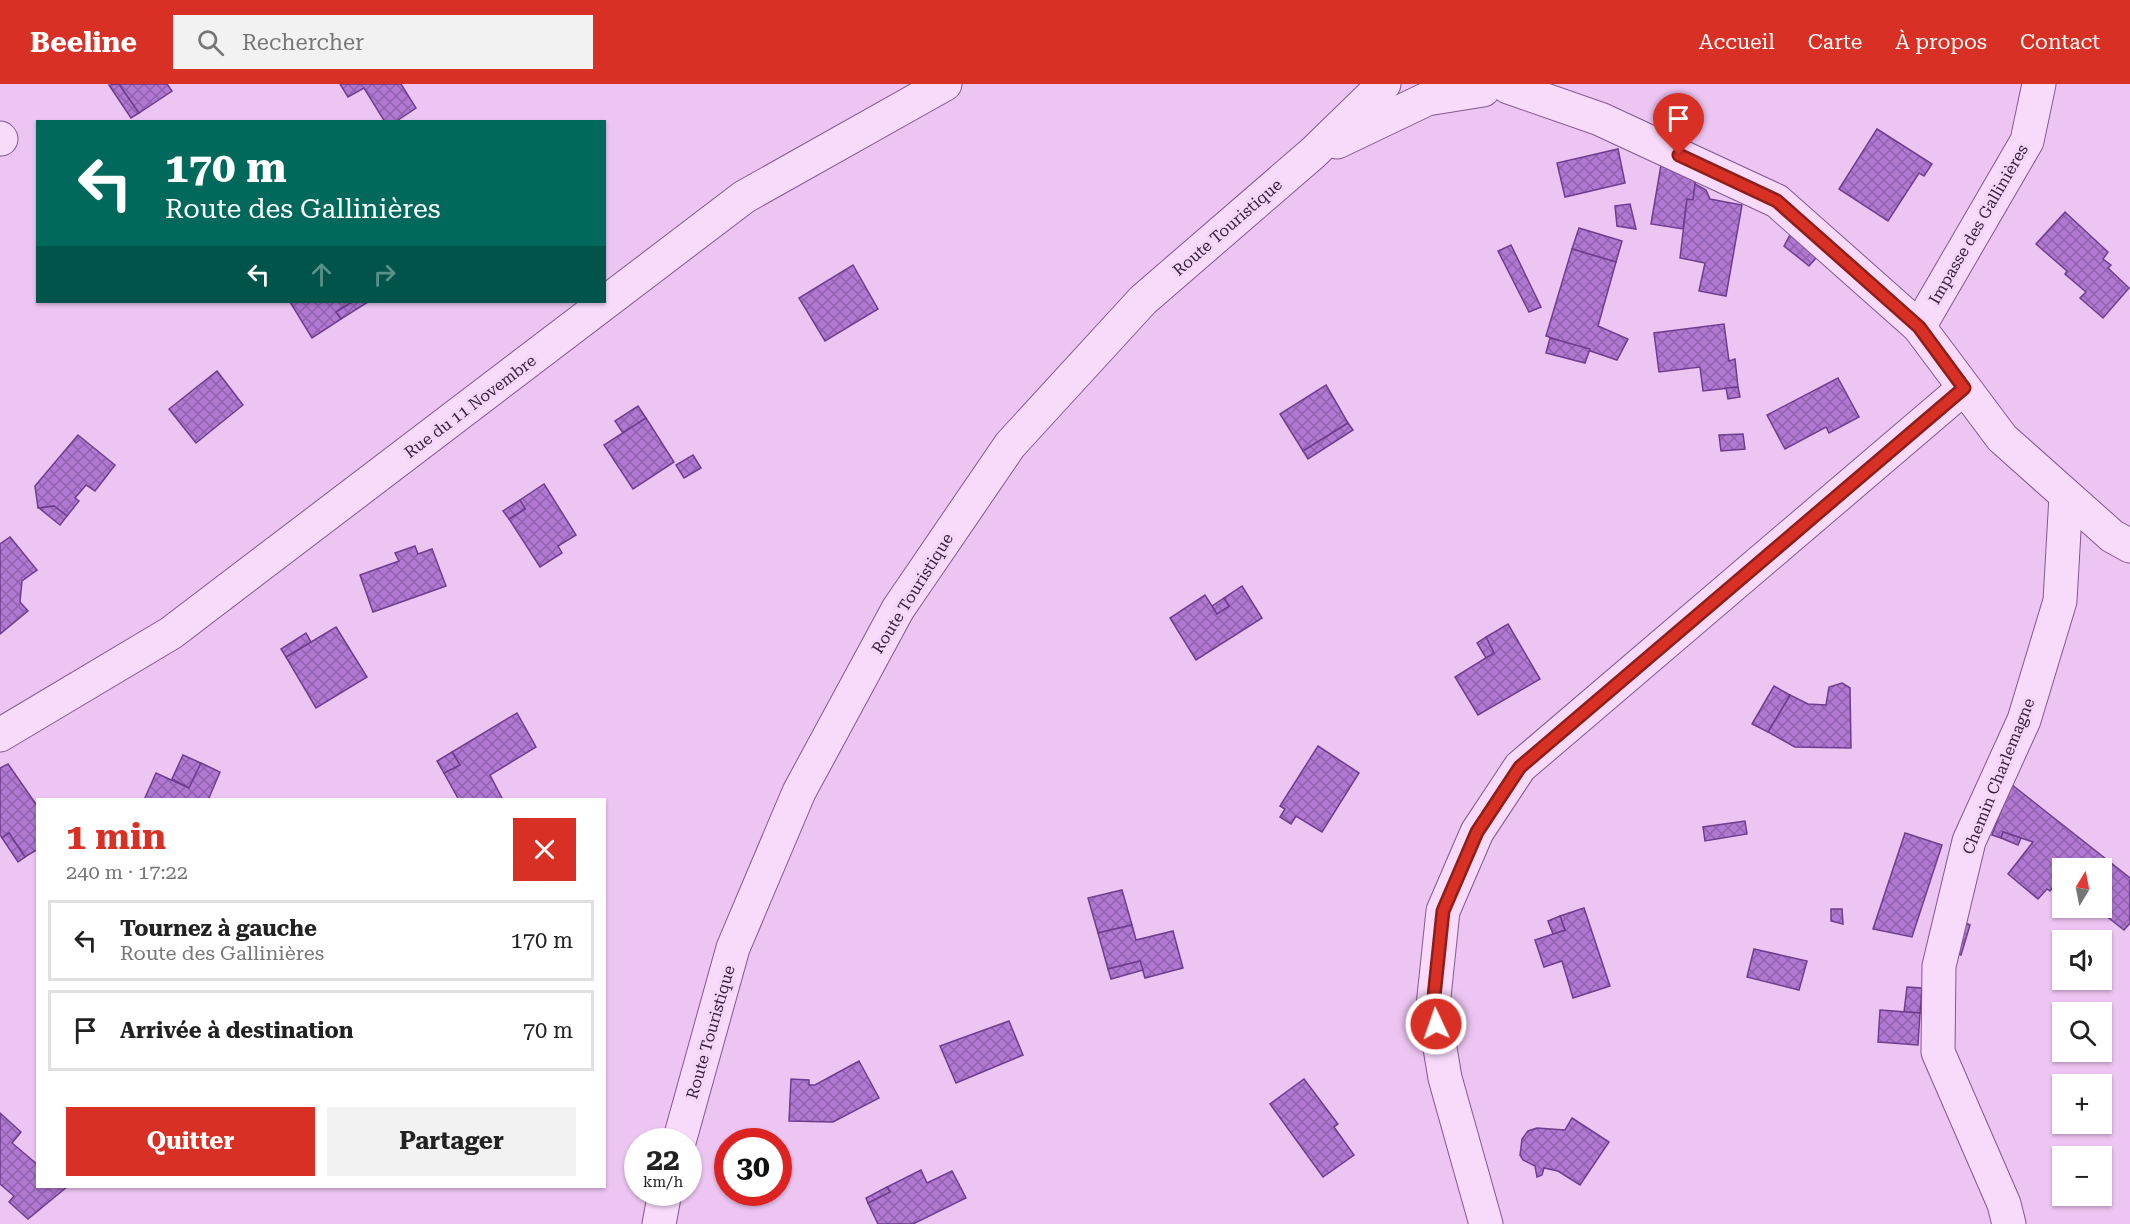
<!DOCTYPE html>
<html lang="fr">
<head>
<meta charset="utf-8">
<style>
	:root { --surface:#fff; --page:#f2f2f2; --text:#222; --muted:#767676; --line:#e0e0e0; --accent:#d93025 }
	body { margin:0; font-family:"Roboto Serif",serif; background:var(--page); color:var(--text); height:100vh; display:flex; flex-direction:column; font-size:22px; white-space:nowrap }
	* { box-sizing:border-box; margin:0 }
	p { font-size:20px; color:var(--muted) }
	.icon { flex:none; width:33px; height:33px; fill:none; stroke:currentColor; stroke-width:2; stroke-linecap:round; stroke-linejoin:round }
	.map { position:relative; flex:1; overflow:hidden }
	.details { position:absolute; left:36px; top:714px; width:570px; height:390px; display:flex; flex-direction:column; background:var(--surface); border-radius:0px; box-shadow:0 2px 4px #0004 }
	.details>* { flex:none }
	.hud { position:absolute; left:36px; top:36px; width:570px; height:183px; border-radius:0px; box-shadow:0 2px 4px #0004; background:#00695c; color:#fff; overflow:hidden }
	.needle { width:39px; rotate:10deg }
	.fabs { position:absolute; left:2052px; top:774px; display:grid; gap:12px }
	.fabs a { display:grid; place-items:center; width:60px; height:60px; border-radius:0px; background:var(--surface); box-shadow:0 2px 4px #0004; font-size:30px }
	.speed { position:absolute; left:624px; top:1044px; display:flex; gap:12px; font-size:30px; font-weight:700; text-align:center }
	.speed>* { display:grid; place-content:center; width:78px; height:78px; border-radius:50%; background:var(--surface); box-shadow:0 2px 4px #0004; line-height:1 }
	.speed small { font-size:15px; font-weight:400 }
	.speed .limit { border:9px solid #d22; background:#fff; color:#111 }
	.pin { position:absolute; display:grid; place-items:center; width:51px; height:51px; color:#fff; margin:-62px -26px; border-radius:50% 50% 50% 0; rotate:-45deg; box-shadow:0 0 6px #0007 }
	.pin .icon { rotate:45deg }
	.me { position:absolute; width:66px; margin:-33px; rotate:357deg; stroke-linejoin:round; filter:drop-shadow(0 0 4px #0008) }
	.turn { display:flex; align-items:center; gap:21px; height:126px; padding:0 30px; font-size:27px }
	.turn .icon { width:78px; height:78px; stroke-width:2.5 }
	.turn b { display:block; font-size:42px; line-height:51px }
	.lanes { display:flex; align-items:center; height:57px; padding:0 30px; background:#0003; justify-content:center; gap:30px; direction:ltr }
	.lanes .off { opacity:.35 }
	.round { display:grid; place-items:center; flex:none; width:63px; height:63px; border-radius:0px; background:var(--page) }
	.summary { display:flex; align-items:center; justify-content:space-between; height:102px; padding:0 30px }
	h1 { font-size:36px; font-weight:700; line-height:45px; color:var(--accent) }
	.cta { display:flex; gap:12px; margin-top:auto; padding:12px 30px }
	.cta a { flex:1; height:69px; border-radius:0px; background:var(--accent); color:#fff; font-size:24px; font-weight:700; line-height:69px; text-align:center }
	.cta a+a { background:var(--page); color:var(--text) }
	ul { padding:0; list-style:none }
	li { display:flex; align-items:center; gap:18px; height:81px; margin:0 12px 9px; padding:0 18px; border:3px solid var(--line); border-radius:0px }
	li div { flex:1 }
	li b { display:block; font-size:22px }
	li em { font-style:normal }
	header { display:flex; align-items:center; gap:36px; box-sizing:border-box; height:84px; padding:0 30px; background:var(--accent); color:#fff }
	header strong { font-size:28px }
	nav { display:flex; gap:33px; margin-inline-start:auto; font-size:21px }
	.search { width:420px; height:54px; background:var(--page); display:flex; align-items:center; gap:15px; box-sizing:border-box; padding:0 21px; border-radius:0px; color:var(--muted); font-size:22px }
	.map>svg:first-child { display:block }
	.building { fill:url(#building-cross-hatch); stroke:#6f3d8f; stroke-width:1.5 }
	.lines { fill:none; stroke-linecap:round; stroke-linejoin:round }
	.minor-casing { stroke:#80598e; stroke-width:35 }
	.minor { stroke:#f8dafb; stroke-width:33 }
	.route-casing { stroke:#8d1f18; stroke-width:15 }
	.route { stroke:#d93025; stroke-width:10 }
	.labels { text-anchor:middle; stroke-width:6; stroke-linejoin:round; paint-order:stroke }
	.street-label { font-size:16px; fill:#341e3d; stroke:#f5d6f8 }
</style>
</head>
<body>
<header>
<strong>Beeline</strong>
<div class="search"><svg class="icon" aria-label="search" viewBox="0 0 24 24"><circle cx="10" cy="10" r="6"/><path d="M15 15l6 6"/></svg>Rechercher</div>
<nav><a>Accueil</a><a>Carte</a><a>À propos</a><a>Contact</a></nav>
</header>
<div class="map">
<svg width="2130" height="1140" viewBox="0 0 2130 1140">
	<defs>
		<pattern id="building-cross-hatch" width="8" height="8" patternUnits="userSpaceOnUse" patternTransform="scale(1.5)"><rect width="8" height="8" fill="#b078d2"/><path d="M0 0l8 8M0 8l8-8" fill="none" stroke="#9062ac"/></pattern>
	</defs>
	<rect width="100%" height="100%" fill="#edc5f2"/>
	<g class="building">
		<polygon points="119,0 139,29 131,34 109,1"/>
		<polygon points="119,0 167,0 172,7 139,29"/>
		<polygon points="340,0 401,0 416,24 395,38 385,38 364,4 348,13"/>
		<polygon points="1877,45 1932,80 1924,92 1919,89 1888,137 1839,105"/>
		<polygon points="1618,65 1625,99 1565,113 1557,79"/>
		<polygon points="1661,81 1697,88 1693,116 1687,115 1683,145 1651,140"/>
		<polygon points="1695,100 1706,106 1710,115 1742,121 1726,212 1699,207 1705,179 1680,174 1687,115 1693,116"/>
		<polygon points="1630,120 1636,145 1617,142 1615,122"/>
		<polygon points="2065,128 2108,168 2103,175 2111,181 2108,184 2129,204 2103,234 2080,214 2086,208 2065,190 2067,187 2036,160"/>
		<polygon points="1579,144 1622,157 1616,178 1572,165"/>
		<polygon points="1791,149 1816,174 1809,182 1784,162"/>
		<polygon points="1511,161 1541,223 1529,228 1498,167"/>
		<polygon points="1572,165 1616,178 1598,242 1628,255 1617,276 1546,252"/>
		<polygon points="853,181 878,225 825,257 799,214"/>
		<polygon points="290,218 352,218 336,228 341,235 312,254"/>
		<polygon points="352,218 368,218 341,235 336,228"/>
		<polygon points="1724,240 1729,277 1735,275 1738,303 1703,307 1700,283 1659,288 1654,249"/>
		<polygon points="1550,254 1590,265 1585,279 1546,269"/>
		<polygon points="217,287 243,321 196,359 169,325"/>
		<polygon points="1838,294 1859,333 1829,349 1826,343 1785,365 1767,331"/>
		<polygon points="1326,301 1348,339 1303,367 1280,330"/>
		<polygon points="1738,303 1740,313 1728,315 1726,304"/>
		<polygon points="638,322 646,334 623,349 615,337"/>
		<polygon points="646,334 674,378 633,405 604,361"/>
		<polygon points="1348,339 1353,346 1308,375 1303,367"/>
		<polygon points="1743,350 1745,365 1721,367 1719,351"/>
		<polygon points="78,351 115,381 95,407 86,401 75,414 79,417 67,432 54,422 38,424 35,402"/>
		<polygon points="693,371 701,384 684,394 676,381"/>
		<polygon points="544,400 576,451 558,462 562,469 540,483 509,435 525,425 520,416"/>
		<polygon points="520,416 525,425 509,435 503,427"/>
		<polygon points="54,422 67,432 60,441 39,424"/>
		<polygon points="10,453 37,486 22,497 20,518 28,527 0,550 0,460"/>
		<polygon points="415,462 418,470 432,465 446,502 373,528 360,491 399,477 395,469"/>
		<polygon points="1242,502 1262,534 1196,576 1170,534 1205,511 1217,530 1229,522 1224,514"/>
		<polygon points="1224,514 1229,522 1217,530 1212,522"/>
		<polygon points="1508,540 1540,595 1478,631 1455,593 1494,569 1486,553"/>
		<polygon points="336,543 367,593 316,624 286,573"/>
		<polygon points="306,549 311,558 286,573 281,565"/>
		<polygon points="1486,553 1494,569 1486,574 1477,559"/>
		<polygon points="1842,599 1850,604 1851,664 1795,663 1768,648 1790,611 1808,620 1826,621 1829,603"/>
		<polygon points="1774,602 1790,611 1768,648 1752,640"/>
		<polygon points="517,629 536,663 490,691 503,716 459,716 444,689 460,681 452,668"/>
		<polygon points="1318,662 1359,689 1322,748 1296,732 1291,740 1280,733 1285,725 1280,722"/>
		<polygon points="452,668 460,681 444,689 437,677"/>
		<polygon points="183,671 201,679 189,704 172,695"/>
		<polygon points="201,679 220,688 208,716 144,716 156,689 189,704"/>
		<polygon points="8,680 38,723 38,765 25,773 9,749 2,754 0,751 0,684"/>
		<polygon points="2011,700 2130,794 2130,839 2124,846 2096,824 2102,824 2102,784 2062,784 2062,796 2060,795 2050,807 2047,805 2038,815 2008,790 2033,758 2003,748 2001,754 1992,751"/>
		<polygon points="1745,737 1747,750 1705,757 1703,743"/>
		<polygon points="2003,748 2021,754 2018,761 2001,754"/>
		<polygon points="9,749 25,773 18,778 2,754"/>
		<polygon points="1905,749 1942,761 1912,853 1873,845"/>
		<polygon points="1122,806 1132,841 1098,849 1088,814"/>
		<polygon points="1584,824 1610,902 1573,914 1562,877 1544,883 1535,856 1565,846 1560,832"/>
		<polygon points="1831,825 1842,825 1843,840 1831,837"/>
		<polygon points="1560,832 1565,846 1553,850 1548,837"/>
		<polygon points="1961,837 1970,841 1961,871 1951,868"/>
		<polygon points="1132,841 1136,856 1173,847 1183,884 1145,894 1140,877 1108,885 1098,849"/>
		<polygon points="1754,865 1807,877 1799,906 1747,893"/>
		<polygon points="1140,877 1143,886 1111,895 1108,885"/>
		<polygon points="1907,903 1922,904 1920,929 1904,928"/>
		<polygon points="1880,926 1920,929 1918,961 1878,958"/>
		<polygon points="1009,937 1023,971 956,999 940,962"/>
		<polygon points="859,977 879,1014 833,1038 789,1037 791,995 809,996 809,1001 815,1001"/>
		<polygon points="1304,995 1338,1040 1334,1043 1354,1071 1323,1093 1270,1020"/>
		<polygon points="0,1029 21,1048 12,1059 38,1081 38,1102 68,1102 28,1135 9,1118 14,1112 0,1100"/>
		<polygon points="1572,1034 1609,1058 1580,1101 1558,1087 1544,1084 1542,1091 1537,1093 1535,1082 1523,1076 1520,1071 1522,1055 1528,1047 1537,1044 1565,1046"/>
		<polygon points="921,1086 927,1099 952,1087 966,1114 913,1140 878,1140 868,1119 890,1108 887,1103"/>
		<polygon points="887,1103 890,1108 868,1119 866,1114"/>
	</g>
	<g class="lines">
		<g class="minor-casing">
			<g id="minor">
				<polyline points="1508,3 1600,35 1777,117 1919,243 2002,354 2112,452 2130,462"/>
				<polyline points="0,54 1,55"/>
				<polyline points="1337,58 1427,15 1483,6"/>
				<polyline points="1919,243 2027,57 2039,0"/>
				<polyline points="0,651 171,549 744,113 945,0"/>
				<polyline points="679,1058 733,864 799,708 898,525 1010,361 1143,216 1313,69 1384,0"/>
				<polyline points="659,1140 665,1108"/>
				<polyline points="1486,1140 1445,994 1433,922 1443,827 1477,748 1520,683 1964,304"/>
				<polyline points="2009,1140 2004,1120 1938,968 1939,882 1969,757 2024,636 2060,517 2066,412"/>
			</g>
		</g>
		<use href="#minor" class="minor"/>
	</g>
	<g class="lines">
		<g class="route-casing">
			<polyline id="route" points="1436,940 1433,922 1443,827 1477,748 1520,683 1964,304 1919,243 1777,117 1679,71"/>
		</g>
		<use href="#route" class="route"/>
	</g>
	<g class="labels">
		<g class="street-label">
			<text transform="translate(1978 140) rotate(-60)" y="6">Impasse des Gallinières</text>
			<text transform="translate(1227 143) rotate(-41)" y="6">Route Touristique</text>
			<text transform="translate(470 322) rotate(-37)" y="6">Rue du 11 Novembre</text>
			<text transform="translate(912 509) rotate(-58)" y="6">Route Touristique</text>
			<text transform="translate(1998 692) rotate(-68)" y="6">Chemin Charlemagne</text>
			<text transform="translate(710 948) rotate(-74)" y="6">Route Touristique</text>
		</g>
	</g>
</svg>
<div class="fabs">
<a><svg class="needle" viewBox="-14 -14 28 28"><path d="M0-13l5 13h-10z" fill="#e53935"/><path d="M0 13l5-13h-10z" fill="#767676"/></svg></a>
<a><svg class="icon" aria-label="sound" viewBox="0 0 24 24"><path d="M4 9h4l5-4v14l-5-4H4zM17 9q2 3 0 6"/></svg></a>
<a><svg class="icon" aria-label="search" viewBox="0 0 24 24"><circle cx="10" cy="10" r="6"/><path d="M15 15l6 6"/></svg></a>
<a>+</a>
<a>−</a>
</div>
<div class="speed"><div>22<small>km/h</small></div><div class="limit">30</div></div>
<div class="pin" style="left:1679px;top:71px;background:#d93025"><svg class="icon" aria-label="arrive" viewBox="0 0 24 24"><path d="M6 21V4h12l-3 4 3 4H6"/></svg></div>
<svg class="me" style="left:1436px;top:940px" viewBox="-20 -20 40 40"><circle r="17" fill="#d93025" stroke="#fff" stroke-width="3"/><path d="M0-11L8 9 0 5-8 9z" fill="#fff"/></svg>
<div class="hud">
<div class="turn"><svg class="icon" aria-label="left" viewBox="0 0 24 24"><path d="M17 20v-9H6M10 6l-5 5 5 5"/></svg><div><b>170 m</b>Route des Gallinières</div></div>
<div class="lanes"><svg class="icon" aria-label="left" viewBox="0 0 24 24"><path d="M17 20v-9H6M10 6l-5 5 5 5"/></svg><svg class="icon off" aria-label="ahead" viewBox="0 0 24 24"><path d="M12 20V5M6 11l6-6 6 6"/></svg><svg class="icon off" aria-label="right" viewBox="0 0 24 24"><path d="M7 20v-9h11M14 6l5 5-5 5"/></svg></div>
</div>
<section class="details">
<div class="summary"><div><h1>1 min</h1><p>240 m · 17:22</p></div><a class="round" style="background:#d93025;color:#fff"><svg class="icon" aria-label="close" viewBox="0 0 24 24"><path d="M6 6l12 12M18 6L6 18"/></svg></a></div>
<ul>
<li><svg class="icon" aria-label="left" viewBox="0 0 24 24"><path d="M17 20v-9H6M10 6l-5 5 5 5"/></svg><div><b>Tournez à gauche</b><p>Route des Gallinières</p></div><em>170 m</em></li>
<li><svg class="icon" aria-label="arrive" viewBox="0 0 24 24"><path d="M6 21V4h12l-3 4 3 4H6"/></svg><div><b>Arrivée à destination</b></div><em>70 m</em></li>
</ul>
<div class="cta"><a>Quitter</a><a>Partager</a></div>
</section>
</div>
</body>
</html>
